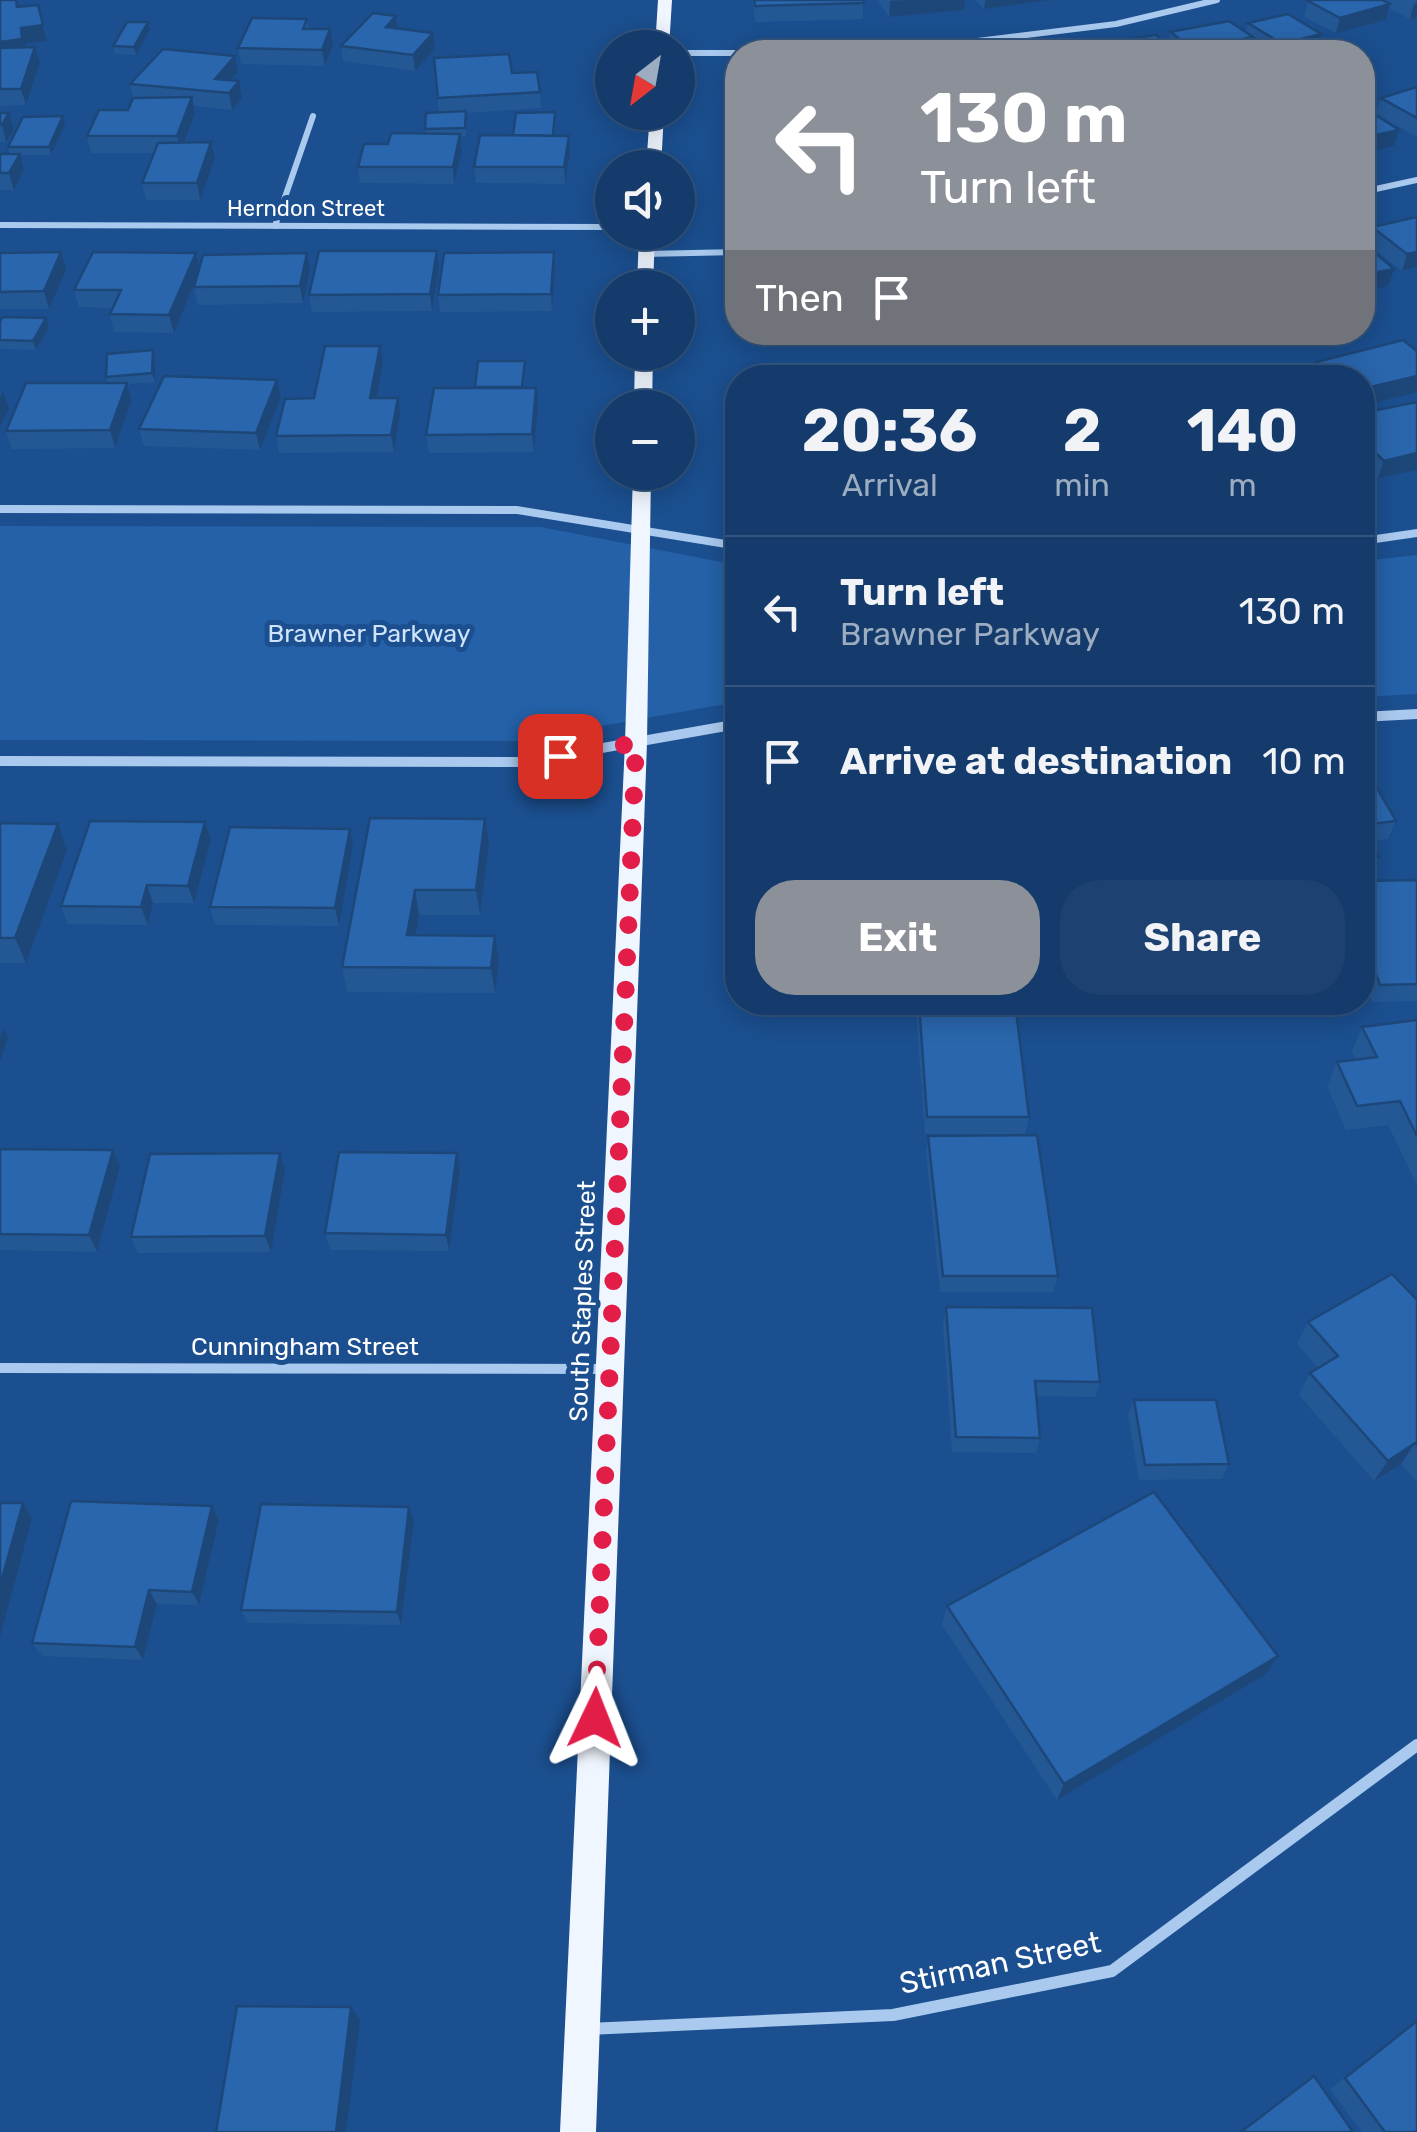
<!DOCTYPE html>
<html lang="en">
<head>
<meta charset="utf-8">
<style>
	:root { --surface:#143b6b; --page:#1d4271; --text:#f1f3f6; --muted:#9dadc1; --line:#33557e; --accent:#8c9099 }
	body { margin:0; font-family:Rubik,sans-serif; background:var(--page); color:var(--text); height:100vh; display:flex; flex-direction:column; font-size:38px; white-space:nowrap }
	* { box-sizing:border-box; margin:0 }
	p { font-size:32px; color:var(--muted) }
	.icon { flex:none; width:55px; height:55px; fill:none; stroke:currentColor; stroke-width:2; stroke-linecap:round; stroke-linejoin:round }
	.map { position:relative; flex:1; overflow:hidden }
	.details { position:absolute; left:725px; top:365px; width:650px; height:650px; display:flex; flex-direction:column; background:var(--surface); border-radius:40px; box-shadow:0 5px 25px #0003,0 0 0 2px var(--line) }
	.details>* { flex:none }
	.banner { position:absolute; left:725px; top:40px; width:650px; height:305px; border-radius:40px; box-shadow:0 5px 25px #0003,0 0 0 2px var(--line); background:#8c9099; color:#fff; overflow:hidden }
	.needle { width:65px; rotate:211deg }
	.buttons { position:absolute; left:595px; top:30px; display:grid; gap:20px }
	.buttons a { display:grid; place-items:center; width:100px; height:100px; border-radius:50%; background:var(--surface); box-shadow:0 5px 25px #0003,0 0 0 2px var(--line); font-size:50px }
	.pin { position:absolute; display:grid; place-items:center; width:85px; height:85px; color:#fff; margin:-42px; border-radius:20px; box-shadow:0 5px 15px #0006 }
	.me { position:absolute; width:110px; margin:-55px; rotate:2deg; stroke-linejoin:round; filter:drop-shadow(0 0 8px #0008) }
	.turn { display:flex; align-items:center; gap:35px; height:210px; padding:0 30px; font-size:45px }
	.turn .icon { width:130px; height:130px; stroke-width:2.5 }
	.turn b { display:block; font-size:70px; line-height:85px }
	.then { display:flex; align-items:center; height:95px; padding:0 30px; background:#0003; gap:20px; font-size:38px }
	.eta { display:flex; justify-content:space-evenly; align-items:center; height:170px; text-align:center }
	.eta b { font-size:60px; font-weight:700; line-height:70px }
	.cta { display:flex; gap:20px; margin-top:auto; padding:20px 30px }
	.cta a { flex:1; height:115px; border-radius:40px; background:var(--accent); color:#fff; font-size:40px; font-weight:700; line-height:115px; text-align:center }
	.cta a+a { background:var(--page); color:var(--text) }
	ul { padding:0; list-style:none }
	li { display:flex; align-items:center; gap:30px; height:150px; padding:0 30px; border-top:2px solid var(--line) }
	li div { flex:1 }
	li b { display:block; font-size:38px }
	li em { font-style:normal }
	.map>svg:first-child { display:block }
	.green { fill:#2461a8 }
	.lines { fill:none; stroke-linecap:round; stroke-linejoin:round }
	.minor-far2 { stroke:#a9c9ee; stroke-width:6 }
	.minor-far1 { stroke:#a9c9ee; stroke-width:10 }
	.minor { stroke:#a9c9ee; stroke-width:12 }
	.tertiary { fill:#a9c9ee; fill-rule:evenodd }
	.primary { fill:#f0f6ff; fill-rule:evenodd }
	.wall { fill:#245895 }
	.shaded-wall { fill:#1d4779 }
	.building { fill:#2a66ad; stroke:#1d4779; stroke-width:2.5 }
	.route { stroke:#e11d48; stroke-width:18; stroke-dasharray:0 32.4 }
	.labels { text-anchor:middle; stroke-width:10; stroke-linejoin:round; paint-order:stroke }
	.far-street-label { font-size:22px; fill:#fff; stroke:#1b4f8f }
	.park-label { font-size:25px; fill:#cfe3fa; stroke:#1b4f8f }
	.street-label { font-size:25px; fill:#fff; stroke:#1b4f8f }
	.near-street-label { font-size:30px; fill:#fff; stroke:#1b4f8f }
</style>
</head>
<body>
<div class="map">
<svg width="1417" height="2132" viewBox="0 0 1417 2132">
	<rect width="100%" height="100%" fill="#1b4f8f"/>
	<g class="green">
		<polygon points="0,526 541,527 737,565 737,702 517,741 0,740"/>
		<polygon points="1417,555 1417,694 1363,697 1363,561"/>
	</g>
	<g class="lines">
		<g class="minor-far2">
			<polyline points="791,52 945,45 1116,24 1217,0"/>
			<polyline points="678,53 738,53"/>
			<polyline points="1362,192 1417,180"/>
			<polyline points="0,225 612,227"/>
			<polyline points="275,226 313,116"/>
			<polyline points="645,254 738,252"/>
		</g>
		<polyline class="minor-far1" points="0,1368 609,1369"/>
		<polyline class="minor" points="588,2029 893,2015 1112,1971 1417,1745"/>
		<g class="tertiary">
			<polygon points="0,505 517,506 738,542 738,550 517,514 0,513"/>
			<polygon points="1417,529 1417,537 1362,545 1362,537"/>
			<polygon points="1417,709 1417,719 1362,722 1362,712"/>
			<polygon points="738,719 738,729 523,767 0,766 0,756 523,757"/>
		</g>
		<g class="primary">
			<polygon points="658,0 672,0 669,48 655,48"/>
			<polygon points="650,112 664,112 661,168 646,168"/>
			<polygon points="639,232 655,232 653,288 637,288"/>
			<polygon points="635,352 653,352 652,408 634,408"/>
			<polygon points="633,472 651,472 647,743 596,2132 560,2132 625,743"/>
		</g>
	</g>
	<g class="wall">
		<polygon points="0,0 18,7 43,20 47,41 25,44 26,47 35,47 40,63 26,105 0,106"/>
		<polygon points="752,0 863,0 863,19 755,22"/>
		<polygon points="878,0 965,0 964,10 889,17"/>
		<polygon points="975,0 1052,0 984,9"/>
		<polygon points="1312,0 1417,0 1410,19 1389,8 1386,20 1336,33 1304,17 1308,1"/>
		<polygon points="396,16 398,28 433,33 435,49 415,71 343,61 341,46"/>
		<polygon points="307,19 309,29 333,45 325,66 241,64 238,48"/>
		<polygon points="148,22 150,30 136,55 115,54 113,46"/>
		<polygon points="1248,23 1319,42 1280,52 1246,32"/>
		<polygon points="1170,32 1253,37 1249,52 1100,52 1101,43 1168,45"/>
		<polygon points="434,58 512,73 540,92 541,108 466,113 466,136 461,137 462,150 454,184 360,183 358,167 388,144 426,133 425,129 439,112"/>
		<polygon points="238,72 230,81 242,98 232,110 194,106 195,113 185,142 215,159 200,200 146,200 142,183 154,153 91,153 87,136 128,110 133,98 130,84"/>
		<polygon points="1417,87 1417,137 1376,114 1381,98"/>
		<polygon points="555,112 555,136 570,152 565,184 476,183 474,167 513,135"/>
		<polygon points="0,113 9,113 14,130 6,142 0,142"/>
		<polygon points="65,125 51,155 20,155 24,170 14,190 0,190 0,154 10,154 8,147"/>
		<polygon points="1417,217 1417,267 1402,271 1367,244 1372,227"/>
		<polygon points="437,251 439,268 432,311 312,312 309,295"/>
		<polygon points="554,252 555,269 552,311 440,312 438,295"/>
		<polygon points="0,253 66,270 49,309 0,309"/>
		<polygon points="307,253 310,270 303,303 198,305 194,287 197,278 174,333 114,332 110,314 113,308 79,307 74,290 199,268"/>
		<polygon points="0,321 49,327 36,350 0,349"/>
		<polygon points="758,332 851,332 850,336 758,336"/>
		<polygon points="1111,332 1165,332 1114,338"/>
		<polygon points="155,359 155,382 128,384 132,400 115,448 12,449 6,431 108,383 106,377"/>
		<polygon points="525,361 524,388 538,405 534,452 429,453 426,435 475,388"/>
		<polygon points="1316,362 1362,378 1312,378"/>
		<polygon points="383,363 376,398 400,415 394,452 279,453 276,436 314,398"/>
		<polygon points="277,380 281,397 260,450 144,446 139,429"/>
		<polygon points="1417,402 1378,478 1362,463 1362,413"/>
		<polygon points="1362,762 1396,821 1388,839 1371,841 1379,857 1372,874 1362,876"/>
		<polygon points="370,818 489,844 480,915 419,915 416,935 499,961 495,993 347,992 342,967"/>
		<polygon points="0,823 67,850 26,963 0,963"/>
		<polygon points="350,829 353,846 339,926 215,925 210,907"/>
		<polygon points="211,840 194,903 153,903 148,925 68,924 61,906"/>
		<polygon points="1417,880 1417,1001 1372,1002 1362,975 1362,881"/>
		<polygon points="917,1002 1015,1002 1029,1117 1025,1134 925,1134 916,1011"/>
		<polygon points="1417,1020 1417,1183 1416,1183 1388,1125 1346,1130 1327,1086 1337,1062 1356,1060 1352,1051 1362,1027"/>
		<polygon points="928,1136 1058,1276 1053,1292 940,1292 926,1153"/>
		<polygon points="0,1149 120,1167 97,1252 0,1250"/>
		<polygon points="280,1153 285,1170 271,1252 138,1253 131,1237"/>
		<polygon points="460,1170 449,1251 330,1250 325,1233"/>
		<polygon points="1417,1300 1417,1482 1401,1464 1374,1481 1299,1395 1310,1373 1318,1368 1297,1344 1308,1322"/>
		<polygon points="946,1307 1100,1382 1095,1397 1036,1396 1040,1438 1036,1453 952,1452 943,1323"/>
		<polygon points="1134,1400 1229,1464 1222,1479 1139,1480 1128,1415"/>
		<polygon points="212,1506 219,1520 199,1605 157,1604 143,1660 42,1656 32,1643"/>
		<polygon points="409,1507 414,1521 401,1625 248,1623 241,1610"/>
		<polygon points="947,1606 1266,1674 1057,1800 942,1625"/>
		<polygon points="1417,2020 1417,2132 1362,2132 1330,2089"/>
	</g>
	<g class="shaded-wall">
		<polygon points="906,0 965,0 964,10 889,17 890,1"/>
		<polygon points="985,0 1052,0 984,9"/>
		<polygon points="1417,3 1417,17 1410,19 1414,4"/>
		<polygon points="1390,4 1386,20 1336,33 1340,18"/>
		<polygon points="38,5 47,41 25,44 27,55 0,58 0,42 21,28"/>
		<polygon points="396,16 398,32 386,27"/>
		<polygon points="148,22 150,30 136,55 134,47"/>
		<polygon points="330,29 333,45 325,66 322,50"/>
		<polygon points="433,33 435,49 415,71 413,55"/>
		<polygon points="1321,34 1319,42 1280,52 1282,44"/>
		<polygon points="1253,37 1249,52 1226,52 1233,41"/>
		<polygon points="35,47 40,63 26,105 21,89"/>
		<polygon points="235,56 238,72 220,93 215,79"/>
		<polygon points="239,81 242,98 232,110 229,93"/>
		<polygon points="192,97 195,113 181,152 177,136"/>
		<polygon points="9,113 14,130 6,142 2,125"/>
		<polygon points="63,116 65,125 51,155 49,147"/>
		<polygon points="1399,130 1394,146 1362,153 1362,138"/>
		<polygon points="460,134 462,150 454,184 453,167"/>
		<polygon points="569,136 570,152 565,184 564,167"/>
		<polygon points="211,142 215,159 200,200 197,183"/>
		<polygon points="20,154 24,170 14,190 9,173"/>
		<polygon points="437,251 439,268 432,311 430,294"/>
		<polygon points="61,252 66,270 49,309 44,291"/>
		<polygon points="554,252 555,269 552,311 551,294"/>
		<polygon points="1417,252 1417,267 1402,271 1407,254"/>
		<polygon points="196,253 200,270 174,333 169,315"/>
		<polygon points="307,253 310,270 303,303 300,286"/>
		<polygon points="1394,269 1388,286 1362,291 1362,275"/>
		<polygon points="46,318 49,327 36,350 33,341"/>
		<polygon points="380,346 383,363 373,416 370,398"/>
		<polygon points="153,350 155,359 155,382 152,373"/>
		<polygon points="1417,376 1417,392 1362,406 1362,389"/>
		<polygon points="277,380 281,397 260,450 256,433"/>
		<polygon points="127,383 132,400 115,448 110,430"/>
		<polygon points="536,388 538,405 534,452 532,434"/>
		<polygon points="3,391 9,409 0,426 0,397"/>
		<polygon points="398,398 400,415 394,452 391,435"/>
		<polygon points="1417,453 1417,470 1378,478 1384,461"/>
		<polygon points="485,819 489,844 480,915 476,890"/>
		<polygon points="205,822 211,840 194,903 188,886"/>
		<polygon points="58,824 67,850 26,963 15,938"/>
		<polygon points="350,829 353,846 339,926 335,908"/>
		<polygon points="147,885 153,903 148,925 141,907"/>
		<polygon points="415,890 419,915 412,960 407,935"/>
		<polygon points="495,936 499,961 495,993 491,968"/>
		<polygon points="3,1029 8,1037 0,1061 0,1039"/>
		<polygon points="113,1150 120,1167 97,1252 89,1235"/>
		<polygon points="280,1153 285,1170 271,1252 265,1236"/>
		<polygon points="457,1153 460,1170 449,1251 446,1235"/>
		<polygon points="1415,1443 1401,1464 1374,1481 1388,1461"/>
		<polygon points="23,1503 32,1518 0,1637 0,1586"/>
		<polygon points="212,1506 219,1520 199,1605 192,1592"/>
		<polygon points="409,1507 414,1521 401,1625 397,1612"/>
		<polygon points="149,1590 157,1604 143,1660 135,1647"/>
		<polygon points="1278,1656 1266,1674 1057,1800 1064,1784"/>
		<polygon points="351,2007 360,2020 346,2132 336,2132"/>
	</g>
	<g class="building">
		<polygon points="0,0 16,0 17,7 38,5 43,25 21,28 22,39 0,42"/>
		<polygon points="754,0 863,0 864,3 755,6"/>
		<polygon points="1312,0 1382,0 1390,4 1340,18 1308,1"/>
		<polygon points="373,13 396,16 386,27 433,33 413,55 341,46"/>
		<polygon points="1288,14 1321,34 1282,44 1248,23"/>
		<polygon points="252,18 307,19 303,29 330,29 322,50 238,48"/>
		<polygon points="1229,21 1253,37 1233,41 1245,49 1227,52 1199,52 1170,32"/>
		<polygon points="127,22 148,22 134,47 113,46"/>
		<polygon points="1156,35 1176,52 1111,52 1101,43"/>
		<polygon points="35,47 21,89 0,89 0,48"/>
		<polygon points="1082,47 1088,52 1038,52"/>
		<polygon points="163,49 235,56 215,79 239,81 229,93 130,84"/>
		<polygon points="509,54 512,73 537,72 540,92 438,98 434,58"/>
		<polygon points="1417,87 1417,118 1381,98"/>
		<polygon points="192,97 177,136 87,136 99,110 128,110 133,98"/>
		<polygon points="1362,106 1399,130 1362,138"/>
		<polygon points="466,111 465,128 425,129 426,113"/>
		<polygon points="555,112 553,136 513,135 516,113"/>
		<polygon points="0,113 9,113 2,125 0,125"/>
		<polygon points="63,116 49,147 8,147 23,117"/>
		<polygon points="391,133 460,134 453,167 358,167 364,144 388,144"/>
		<polygon points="480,135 569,136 564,167 474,167"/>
		<polygon points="211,142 197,183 142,183 158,143"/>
		<polygon points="0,154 20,154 9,173 0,173"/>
		<polygon points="1417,217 1417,252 1407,254 1372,227"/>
		<polygon points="1362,242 1394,269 1362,275"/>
		<polygon points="319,251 437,251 430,294 309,295"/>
		<polygon points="61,252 44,291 0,292 0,253"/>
		<polygon points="93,252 196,253 169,315 110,314 121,290 74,290"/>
		<polygon points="554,252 551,294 438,295 444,253"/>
		<polygon points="307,253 300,286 194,287 203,255"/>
		<polygon points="3,317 46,318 33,341 0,340 0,321"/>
		<polygon points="1403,340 1417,351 1417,376 1362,389 1362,378 1335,378 1316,362"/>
		<polygon points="325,346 380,346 370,398 398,398 391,435 276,436 285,399 314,398"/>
		<polygon points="153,350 152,373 106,377 107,354"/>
		<polygon points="478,361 525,361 522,387 475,387"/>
		<polygon points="164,376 277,380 256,433 139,429"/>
		<polygon points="26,383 127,383 110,430 6,431"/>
		<polygon points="434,388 536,388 532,434 426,435"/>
		<polygon points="1417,402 1417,453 1384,461 1362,440 1362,413"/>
		<polygon points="1362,762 1396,821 1362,825"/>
		<polygon points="370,818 485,819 476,890 415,890 407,935 495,936 491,968 342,967"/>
		<polygon points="90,821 205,822 188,886 147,885 141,907 61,906"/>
		<polygon points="0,823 58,824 15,938 0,938"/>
		<polygon points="1362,825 1379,857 1362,859"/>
		<polygon points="230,827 350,829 335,908 210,907"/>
		<polygon points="1417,880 1417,984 1380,985 1362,937 1362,881"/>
		<polygon points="919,1002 1015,1002 1029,1117 927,1117"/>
		<polygon points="1417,1020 1417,1136 1400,1101 1357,1106 1337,1062 1377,1057 1362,1027"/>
		<polygon points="1037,1135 1058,1276 943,1276 928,1136"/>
		<polygon points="0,1149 113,1150 89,1235 0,1234"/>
		<polygon points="339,1152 457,1153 446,1235 325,1233"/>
		<polygon points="280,1153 265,1236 131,1237 150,1154"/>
		<polygon points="1392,1274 1417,1300 1417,1445 1415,1443 1388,1461 1310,1373 1338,1356 1308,1322"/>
		<polygon points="946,1307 1092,1308 1100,1382 1035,1381 1040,1438 956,1437"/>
		<polygon points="1134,1400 1216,1400 1229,1464 1145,1465"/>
		<polygon points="1154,1492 1278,1656 1064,1784 947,1606"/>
		<polygon points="71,1501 212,1506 192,1592 149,1590 135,1647 32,1643"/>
		<polygon points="0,1503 23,1503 0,1586"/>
		<polygon points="261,1504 409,1507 397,1612 241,1610"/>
		<polygon points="237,2006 351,2007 336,2132 216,2132"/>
		<polygon points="1417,2021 1417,2132 1385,2132 1345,2078"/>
		<polygon points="1314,2076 1353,2132 1241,2132"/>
	</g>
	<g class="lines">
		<polyline class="route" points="560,756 636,743 595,1718"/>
	</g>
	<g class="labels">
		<g class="far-street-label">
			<text x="306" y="216">Herndon Street</text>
		</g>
		<g class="park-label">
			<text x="369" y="642">Brawner Parkway</text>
		</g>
		<g class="street-label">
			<text transform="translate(582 1301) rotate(-88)" y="9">South Staples Street</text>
			<text x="305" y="1355">Cunningham Street</text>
		</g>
		<g class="near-street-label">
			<text transform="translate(1000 1963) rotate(-12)" y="10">Stirman Street</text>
		</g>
	</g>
</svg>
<div class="buttons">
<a><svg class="needle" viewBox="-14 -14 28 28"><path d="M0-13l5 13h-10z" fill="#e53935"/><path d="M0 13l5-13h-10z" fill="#9dadc1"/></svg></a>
<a><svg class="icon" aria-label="sound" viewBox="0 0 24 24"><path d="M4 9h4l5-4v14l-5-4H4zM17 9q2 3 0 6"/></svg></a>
<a>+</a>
<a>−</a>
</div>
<div class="pin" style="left:560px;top:756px;background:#d93025"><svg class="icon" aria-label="arrive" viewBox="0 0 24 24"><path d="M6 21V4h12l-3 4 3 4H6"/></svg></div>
<svg class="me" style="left:595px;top:1718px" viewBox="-20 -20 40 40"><path d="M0-17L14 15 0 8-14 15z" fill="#e11d48" stroke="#fff" stroke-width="4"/></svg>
<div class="banner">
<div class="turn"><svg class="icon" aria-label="left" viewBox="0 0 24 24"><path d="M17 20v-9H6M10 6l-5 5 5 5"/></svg><div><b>130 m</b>Turn left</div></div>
<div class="then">Then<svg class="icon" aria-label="arrive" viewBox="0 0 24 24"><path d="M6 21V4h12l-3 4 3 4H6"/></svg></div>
</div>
<section class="details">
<div class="eta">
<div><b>20:36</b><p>Arrival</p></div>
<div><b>2</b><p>min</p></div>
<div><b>140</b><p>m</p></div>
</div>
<ul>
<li><svg class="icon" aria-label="left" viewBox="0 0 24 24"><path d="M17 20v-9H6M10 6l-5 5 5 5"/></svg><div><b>Turn left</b><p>Brawner Parkway</p></div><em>130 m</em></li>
<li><svg class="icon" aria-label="arrive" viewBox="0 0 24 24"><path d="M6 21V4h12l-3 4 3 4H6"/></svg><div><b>Arrive at destination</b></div><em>10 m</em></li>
</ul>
<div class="cta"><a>Exit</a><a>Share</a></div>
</section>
</div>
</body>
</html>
